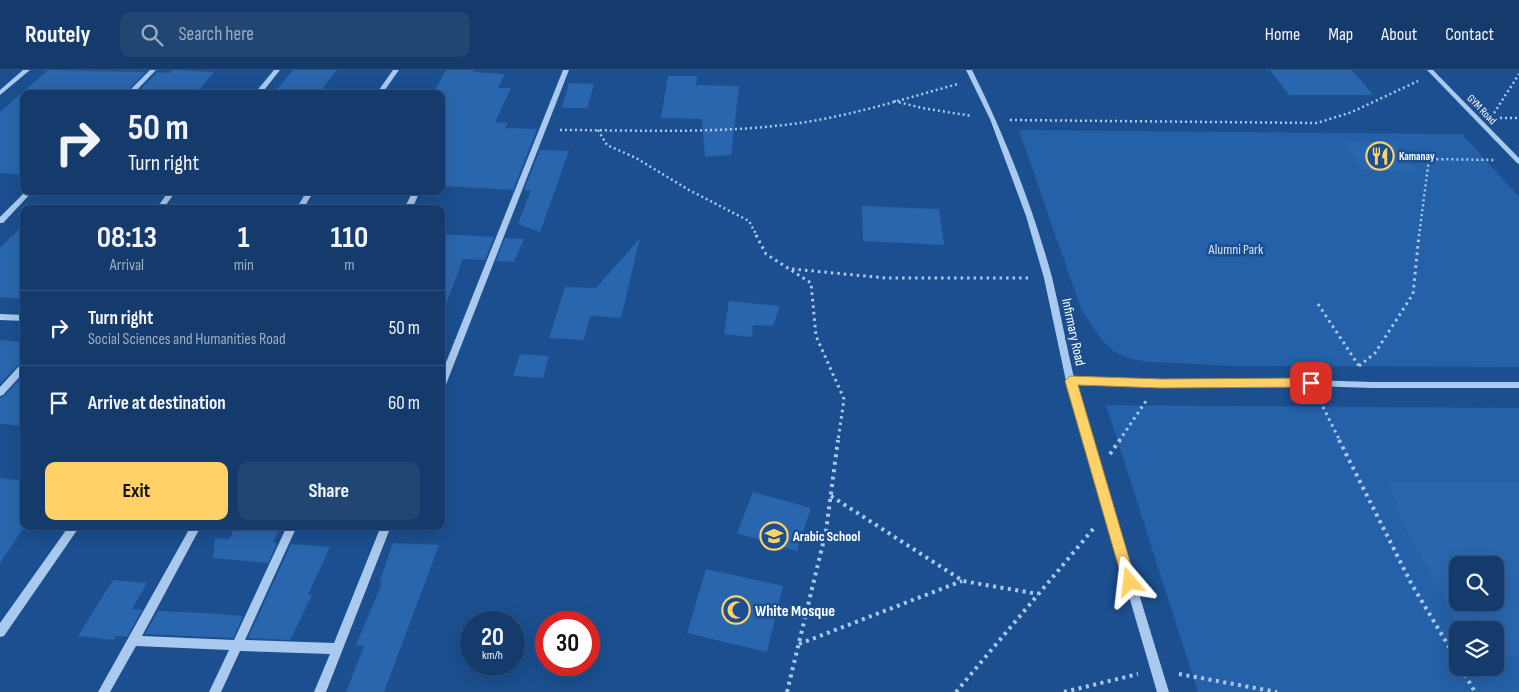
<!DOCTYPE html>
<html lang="en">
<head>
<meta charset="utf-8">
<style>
	:root { --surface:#143b6b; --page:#214673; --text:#f1f3f6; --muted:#9dadc1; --line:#33557e; --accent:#ffd166 }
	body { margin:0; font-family:"Sofia Sans Condensed",sans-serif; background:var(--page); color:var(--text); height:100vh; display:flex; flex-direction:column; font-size:19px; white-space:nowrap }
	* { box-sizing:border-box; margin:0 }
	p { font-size:16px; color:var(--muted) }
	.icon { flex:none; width:28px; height:28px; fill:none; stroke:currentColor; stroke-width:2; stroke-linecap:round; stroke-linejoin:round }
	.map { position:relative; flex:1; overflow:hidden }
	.sheet { position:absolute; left:20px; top:135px; width:425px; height:325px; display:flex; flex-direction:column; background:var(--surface); border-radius:10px; box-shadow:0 5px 20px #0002,0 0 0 1px var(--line) }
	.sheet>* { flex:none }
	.hud { position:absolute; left:20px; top:20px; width:425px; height:105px; border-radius:10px; box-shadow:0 5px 20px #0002,0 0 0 1px var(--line); background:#143b6b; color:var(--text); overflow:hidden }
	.buttons { position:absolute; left:1449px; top:486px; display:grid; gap:10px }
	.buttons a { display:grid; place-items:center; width:55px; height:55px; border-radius:10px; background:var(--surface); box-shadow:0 5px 20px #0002,0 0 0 1px var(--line); font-size:25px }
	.speed { position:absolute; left:460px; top:541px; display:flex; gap:10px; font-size:25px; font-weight:700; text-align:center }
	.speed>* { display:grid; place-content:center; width:65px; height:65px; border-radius:50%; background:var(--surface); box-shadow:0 5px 20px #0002,0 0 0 1px var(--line); line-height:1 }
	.speed small { font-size:12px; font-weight:400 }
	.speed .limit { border:8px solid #d22; background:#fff; color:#111 }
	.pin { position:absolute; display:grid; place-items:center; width:42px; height:42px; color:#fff; margin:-21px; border-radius:10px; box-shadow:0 2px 8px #0006 }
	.me { position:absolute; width:55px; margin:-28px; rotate:343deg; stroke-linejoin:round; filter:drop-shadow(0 0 4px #0008) }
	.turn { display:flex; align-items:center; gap:18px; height:105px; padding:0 25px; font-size:22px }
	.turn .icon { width:65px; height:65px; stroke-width:2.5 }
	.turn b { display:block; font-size:35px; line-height:42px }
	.eta { display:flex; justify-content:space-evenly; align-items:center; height:85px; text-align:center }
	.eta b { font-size:30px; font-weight:700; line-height:35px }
	.button { display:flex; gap:10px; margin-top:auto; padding:10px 25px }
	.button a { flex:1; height:58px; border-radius:10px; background:var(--accent); color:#111; font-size:20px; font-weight:700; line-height:58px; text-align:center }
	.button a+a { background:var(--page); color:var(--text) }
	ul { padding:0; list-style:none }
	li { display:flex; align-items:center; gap:15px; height:75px; padding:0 25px; border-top:1px solid var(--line) }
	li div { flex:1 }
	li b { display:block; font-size:19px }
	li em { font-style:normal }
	header { display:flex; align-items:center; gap:30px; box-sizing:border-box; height:70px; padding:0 25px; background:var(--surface); border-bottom:1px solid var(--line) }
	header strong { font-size:24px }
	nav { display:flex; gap:28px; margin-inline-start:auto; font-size:18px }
	.search { width:350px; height:45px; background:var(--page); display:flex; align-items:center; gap:12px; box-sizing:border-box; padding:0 18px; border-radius:10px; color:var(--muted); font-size:19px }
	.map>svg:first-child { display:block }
	.green { fill:#2461a8; fill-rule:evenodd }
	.building { fill:#2a66ad; fill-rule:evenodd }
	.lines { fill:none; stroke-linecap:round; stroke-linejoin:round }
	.path-far2 { stroke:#a9c9ee; stroke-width:2.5; stroke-dasharray:2 3; stroke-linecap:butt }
	.path-far1 { stroke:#a9c9ee; stroke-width:3; stroke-dasharray:2.5 4; stroke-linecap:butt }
	.path { stroke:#a9c9ee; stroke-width:4; stroke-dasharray:3 4.5; stroke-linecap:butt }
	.minor { fill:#a9c9ee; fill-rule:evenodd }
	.route { fill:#ffd166; stroke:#a68842 }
	.labels { text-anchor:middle; stroke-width:5; stroke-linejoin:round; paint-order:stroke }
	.far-street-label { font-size:11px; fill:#fff; stroke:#1b4f8f }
	.far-poi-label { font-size:11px; font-weight:bold; fill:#fff; stroke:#1b4f8f; text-anchor:start }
	.park-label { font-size:14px; fill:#cfe3fa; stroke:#1b4f8f }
	.street-label { font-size:14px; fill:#fff; stroke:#1b4f8f }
	.poi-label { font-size:14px; font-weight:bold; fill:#fff; stroke:#1b4f8f; text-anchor:start }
	.near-poi-label { font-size:16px; font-weight:bold; fill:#fff; stroke:#1b4f8f; text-anchor:start }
</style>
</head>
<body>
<header>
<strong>Routely</strong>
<div class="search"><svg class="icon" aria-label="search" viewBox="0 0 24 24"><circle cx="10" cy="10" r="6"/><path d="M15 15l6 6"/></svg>Search here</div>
<nav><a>Home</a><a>Map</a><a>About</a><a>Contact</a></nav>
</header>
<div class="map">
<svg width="1519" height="622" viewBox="0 0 1519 622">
	<rect width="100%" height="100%" fill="#1b4f8f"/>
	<g class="green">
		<polygon points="1019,60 1462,64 1519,127 1519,297 1236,296 1147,292 1128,288 1113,281 1101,269 1081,239"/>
		<path d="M1106 335 1519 338V622H1198ZM1458 495H1495V532H1458ZM1458 560H1495V598H1458Z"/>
	</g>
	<g class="building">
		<polygon points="48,0 146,2 124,24 24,24 24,105 0,103 0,42"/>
		<polygon points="172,0 214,2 195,24 136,24 157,2 170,3"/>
		<polygon points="293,0 337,0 318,24 273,24"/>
		<polygon points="446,0 474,0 473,2 505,4 498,18 511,18 495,52 508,53 505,58 537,59 513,120 441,116 441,24 433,24"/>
		<polygon points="1270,0 1352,0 1373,25 1289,25"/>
		<polygon points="668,6 697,6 696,15 739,16 731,85 705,87 702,49 661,48"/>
		<polygon points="569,13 594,14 587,38 562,38"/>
		<polygon points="1344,71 1396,73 1416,102 1362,100"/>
		<polygon points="540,80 569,81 540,162 518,154 531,120 524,120"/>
		<polygon points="862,136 939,139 944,175 863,171"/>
		<polygon points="24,154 24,229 0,227 0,178"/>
		<polygon points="441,164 494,167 485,190 463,189 444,240 441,239"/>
		<polygon points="505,168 524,169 514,192 496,191"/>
		<polygon points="640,168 621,248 590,246 584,270 549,268 565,217 596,218"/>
		<polygon points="729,231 780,236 773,256 753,255 752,267 724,264"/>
		<polygon points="0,270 24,272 24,291 20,293 0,314"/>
		<polygon points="520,284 549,286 543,308 513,306"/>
		<polygon points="24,305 24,356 0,354 0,328 4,326"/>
		<polygon points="0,408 24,411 24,457 0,493"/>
		<path d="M1387 413H1519V587H1495V560H1471L1470 558H1460L1394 437H1401ZM1458 495H1495V532H1458Z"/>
		<polygon points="753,422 811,438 797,481 737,463"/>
		<polygon points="236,456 281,456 273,472 277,473 268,493 213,488 215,468 229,469"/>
		<polygon points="393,473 439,475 384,622 346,622 364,576 356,575 382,513 379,513"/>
		<polygon points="291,474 330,477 308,525 312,525 290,570 248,568"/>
		<polygon points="706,499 783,516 767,582 687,563"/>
		<polygon points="113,510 147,513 132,539 142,540 127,567 116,566 114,570 78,566"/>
		<polygon points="158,541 205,543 243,546 233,568 145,564"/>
	</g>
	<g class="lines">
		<g class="path-far2">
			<polyline points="894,31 922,38 972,46"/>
			<polyline points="1494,43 1519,4"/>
			<polyline points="1500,48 1519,48"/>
			<polyline points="1010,50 1317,53 1352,42 1418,11"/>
			<path d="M560 60C637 60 715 64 792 54 848 47 903 29 958 14"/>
			<polyline points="598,60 607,75 636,88 689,120 749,151 757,166"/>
			<polyline points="1419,166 1429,89 1495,90"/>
		</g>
		<g class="path-far1">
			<polyline points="756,165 766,184 811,213 816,266 844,329 838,371"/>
			<polyline points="792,199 886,208 1030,208"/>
			<polyline points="1318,234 1359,296"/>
			<polyline points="1359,296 1375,283 1413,224 1419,165"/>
			<polyline points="1320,331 1340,371"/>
			<polyline points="1119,371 1146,331"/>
		</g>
		<g class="path">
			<polyline points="1339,370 1411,513 1458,592"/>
			<polyline points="1110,384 1120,370"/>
			<polyline points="831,426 963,511 1038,524"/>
			<polyline points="799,574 962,511"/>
			<polyline points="1461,598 1475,622"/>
			<polyline points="1179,604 1277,622"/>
			<polyline points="787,622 826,461 838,370"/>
			<polyline points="956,622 1094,458"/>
			<polyline points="1064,622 1138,604"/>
		</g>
		<g class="minor">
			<polygon points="23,0 30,0 0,25 0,20"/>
			<polygon points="150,0 156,0 133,24 126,24"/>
			<polygon points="274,0 280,0 261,24 254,24"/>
			<polygon points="393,0 399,0 382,24 376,24"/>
			<polygon points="563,0 569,0 445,317 441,320 441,305"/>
			<path d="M966 0H972C1005 66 1032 135 1052 207 1060 240 1066 274 1074 308L1161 310H1311L1372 312H1519V318H1372L1311 316H1161L1075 315 1169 622H1157L1066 311 1044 208 1026 146 990 49Z"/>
			<polygon points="1427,0 1433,0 1519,88 1519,94 1517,93"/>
			<polygon points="26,121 33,121 3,153 0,153 0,147"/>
			<polygon points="169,121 176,121 163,139 156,139"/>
			<polygon points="307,121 314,121 303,139 296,139"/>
			<polygon points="413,121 420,121 412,139 404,139"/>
			<polygon points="0,244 24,245 24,251 0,250"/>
			<polygon points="24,293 24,302 3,325 0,326 0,317 21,294"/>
			<polygon points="69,456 80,456 4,566 0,567 0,553"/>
			<polygon points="191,456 201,456 142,566 234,570 287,456 297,456 245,570 334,573 381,456 391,456 326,622 314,622 330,584 240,581 221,622 209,622 229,580 136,576 110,622 98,622"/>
		</g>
	</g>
	<polygon class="route" points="1070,306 1161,309 1311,308 1317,313 1311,317 1161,318 1078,315 1136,512 1134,516 1130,518 1125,516 1123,512 1065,311"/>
	<defs>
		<g id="restaurant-ring" transform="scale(1.4375)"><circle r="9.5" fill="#1b4f8f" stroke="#ffd166" stroke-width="1.5"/><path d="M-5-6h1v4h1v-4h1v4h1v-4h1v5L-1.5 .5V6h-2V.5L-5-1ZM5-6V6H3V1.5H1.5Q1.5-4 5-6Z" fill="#ffd166"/></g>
		<g id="school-ring" transform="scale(1.4375)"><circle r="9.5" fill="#1b4f8f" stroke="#ffd166" stroke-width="1.5"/><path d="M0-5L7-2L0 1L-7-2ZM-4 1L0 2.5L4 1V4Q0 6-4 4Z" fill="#ffd166"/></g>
		<g id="mosque-ring" transform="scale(1.4375)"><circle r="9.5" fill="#1b4f8f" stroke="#ffd166" stroke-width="1.5"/><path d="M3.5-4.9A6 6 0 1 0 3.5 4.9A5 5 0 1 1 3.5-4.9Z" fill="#ffd166"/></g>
	</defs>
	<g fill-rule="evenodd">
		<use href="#restaurant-ring" x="1380" y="86"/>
		<use href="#school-ring" x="774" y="466"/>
		<use href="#mosque-ring" x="736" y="540"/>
	</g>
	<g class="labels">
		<g class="far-street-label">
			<text transform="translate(1482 39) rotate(46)" y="4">GYM Road</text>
		</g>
		<g class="far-poi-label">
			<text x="1399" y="90">Kamanay</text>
		</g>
		<g class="park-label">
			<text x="1236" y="184">Alumni Park</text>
		</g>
		<g class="street-label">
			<text transform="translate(1074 262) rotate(78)" y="5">Infirmary Road</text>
		</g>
		<g class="poi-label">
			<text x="793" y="471">Arabic School</text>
		</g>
		<g class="near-poi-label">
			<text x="755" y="546">White Mosque</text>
		</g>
	</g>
</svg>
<div class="buttons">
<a><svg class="icon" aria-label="search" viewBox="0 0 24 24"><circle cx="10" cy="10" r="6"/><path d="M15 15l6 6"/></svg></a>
<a><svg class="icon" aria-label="layers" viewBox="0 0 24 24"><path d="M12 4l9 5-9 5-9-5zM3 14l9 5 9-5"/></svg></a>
</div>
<div class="speed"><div>20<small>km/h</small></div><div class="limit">30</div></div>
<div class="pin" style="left:1311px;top:313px;background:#d93025"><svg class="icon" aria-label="arrive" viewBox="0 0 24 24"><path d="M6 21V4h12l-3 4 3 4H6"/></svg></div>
<svg class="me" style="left:1130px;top:512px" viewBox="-20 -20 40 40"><path d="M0-17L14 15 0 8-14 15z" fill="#ffd166" stroke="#fff" stroke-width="4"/></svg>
<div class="hud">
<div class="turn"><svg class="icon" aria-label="right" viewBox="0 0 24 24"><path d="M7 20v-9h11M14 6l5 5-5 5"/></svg><div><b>50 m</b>Turn right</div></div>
</div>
<section class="sheet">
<div class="eta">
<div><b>08:13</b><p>Arrival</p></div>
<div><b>1</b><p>min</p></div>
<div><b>110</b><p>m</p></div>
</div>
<ul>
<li><svg class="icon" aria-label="right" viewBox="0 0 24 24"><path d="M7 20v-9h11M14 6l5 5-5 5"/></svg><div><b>Turn right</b><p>Social Sciences and Humanities Road</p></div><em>50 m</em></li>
<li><svg class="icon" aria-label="arrive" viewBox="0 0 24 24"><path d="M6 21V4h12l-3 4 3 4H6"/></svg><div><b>Arrive at destination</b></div><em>60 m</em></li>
</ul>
<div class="button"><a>Exit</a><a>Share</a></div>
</section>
</div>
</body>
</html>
